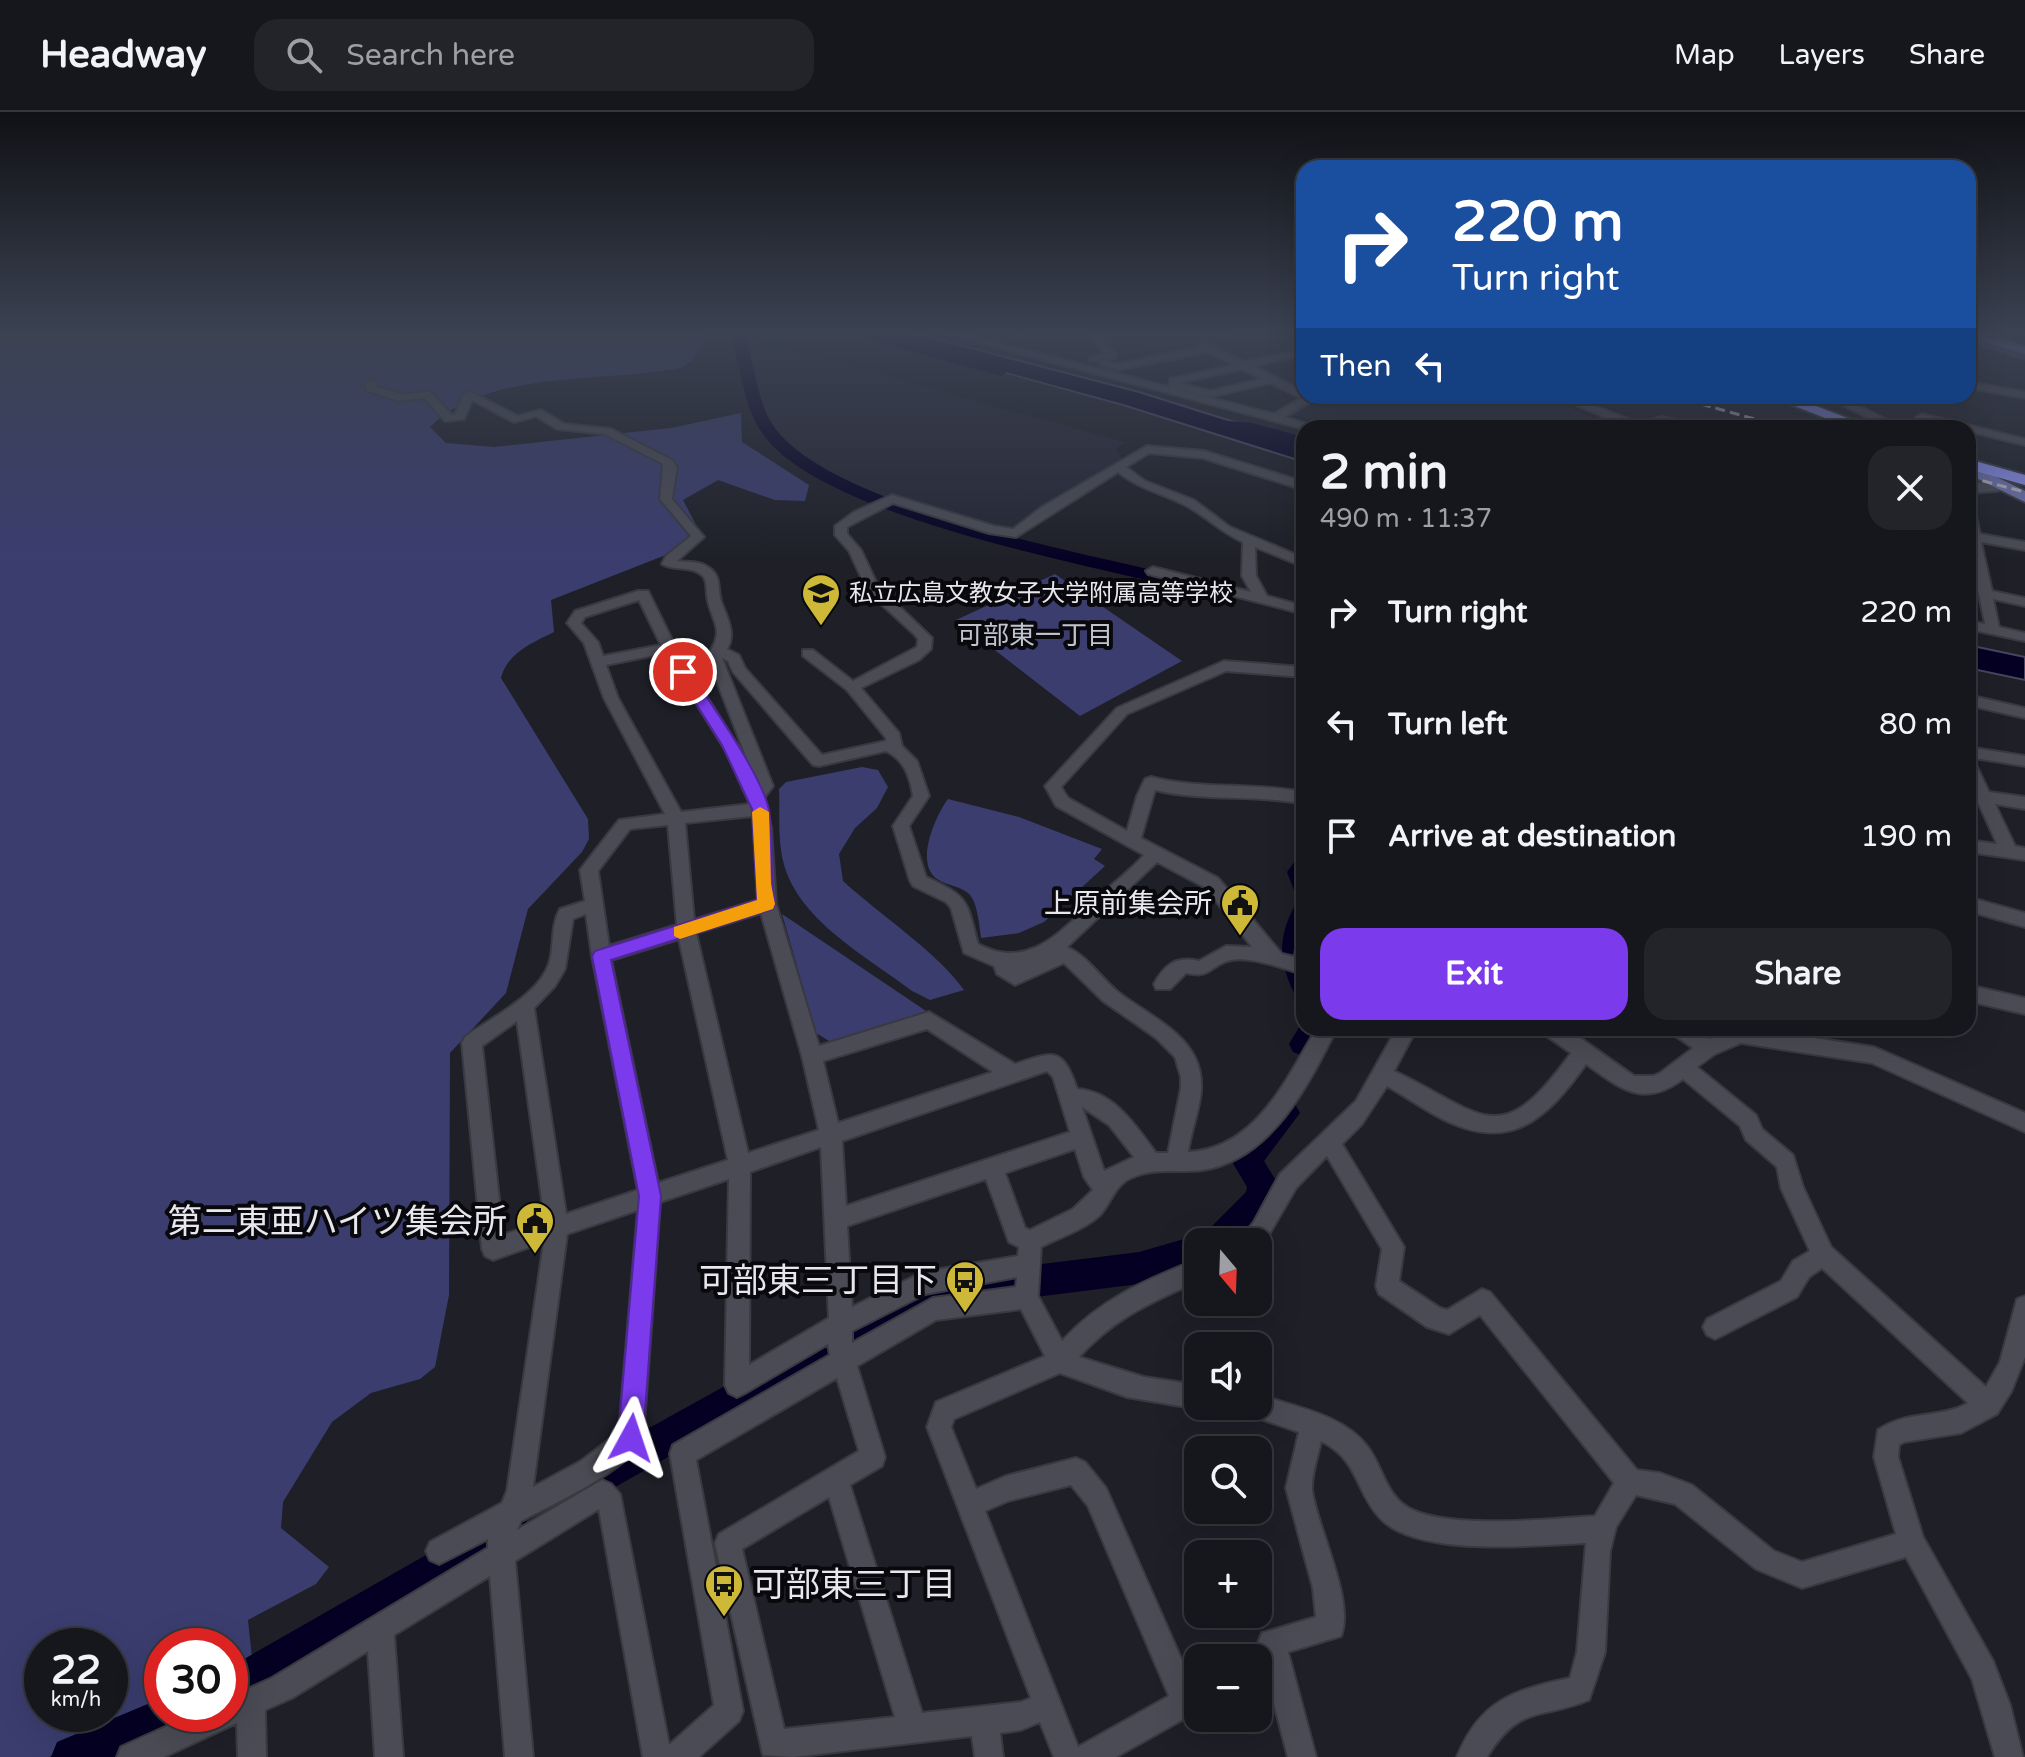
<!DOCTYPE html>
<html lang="en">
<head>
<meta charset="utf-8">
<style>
	:root { --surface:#16171d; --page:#23242a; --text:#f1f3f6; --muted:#9e9fa4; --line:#35363b; --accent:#7c3aed }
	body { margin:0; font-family:"Varela Round","Noto Sans JP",sans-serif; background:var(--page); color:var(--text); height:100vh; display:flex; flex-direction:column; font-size:30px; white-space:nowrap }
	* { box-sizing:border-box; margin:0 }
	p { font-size:26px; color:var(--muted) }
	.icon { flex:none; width:44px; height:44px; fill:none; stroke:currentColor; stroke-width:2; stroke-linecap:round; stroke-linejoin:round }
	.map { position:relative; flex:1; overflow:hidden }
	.drawer { position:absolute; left:1296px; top:308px; width:680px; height:616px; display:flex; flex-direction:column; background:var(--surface); border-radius:24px; box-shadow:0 8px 32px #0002,0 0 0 2px var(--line) }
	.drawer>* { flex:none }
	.guide { position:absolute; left:1296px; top:48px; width:680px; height:244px; border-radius:24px; box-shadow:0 8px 32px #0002,0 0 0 2px var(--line); background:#1a4fa0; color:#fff; overflow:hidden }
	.needle { width:52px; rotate:161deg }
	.controls { position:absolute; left:1184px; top:1116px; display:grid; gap:16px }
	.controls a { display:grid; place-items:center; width:88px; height:88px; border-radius:16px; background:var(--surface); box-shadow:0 8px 32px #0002,0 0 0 2px var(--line); font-size:40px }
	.speed { position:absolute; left:24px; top:1516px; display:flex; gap:16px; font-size:40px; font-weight:700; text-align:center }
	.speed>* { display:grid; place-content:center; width:104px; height:104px; border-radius:50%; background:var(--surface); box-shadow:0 8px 32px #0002,0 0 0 2px var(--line); line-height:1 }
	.speed small { font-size:20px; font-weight:400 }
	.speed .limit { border:12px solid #d22; background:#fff; color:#111 }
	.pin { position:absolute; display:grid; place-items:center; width:68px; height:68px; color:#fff; margin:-34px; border:4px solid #fff; border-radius:50%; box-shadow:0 2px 8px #0007 }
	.me { position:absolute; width:88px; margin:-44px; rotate:5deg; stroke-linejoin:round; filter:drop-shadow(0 0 6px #0008) }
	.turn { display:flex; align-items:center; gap:28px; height:168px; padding:0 24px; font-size:36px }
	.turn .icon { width:104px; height:104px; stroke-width:2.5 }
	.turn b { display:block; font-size:56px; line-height:68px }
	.then { display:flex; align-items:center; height:76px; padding:0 24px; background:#0003; gap:16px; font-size:30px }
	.round { display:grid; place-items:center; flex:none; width:84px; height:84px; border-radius:24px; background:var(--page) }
	.summary { display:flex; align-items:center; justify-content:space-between; height:136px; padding:0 24px }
	h1 { font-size:48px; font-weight:800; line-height:60px }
	.action { display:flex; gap:16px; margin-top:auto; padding:16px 24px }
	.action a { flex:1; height:92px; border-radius:24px; background:var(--accent); color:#fff; font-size:32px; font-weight:800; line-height:92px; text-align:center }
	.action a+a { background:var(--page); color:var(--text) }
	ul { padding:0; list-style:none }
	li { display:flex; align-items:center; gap:24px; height:112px; padding:0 24px }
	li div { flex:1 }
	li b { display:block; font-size:30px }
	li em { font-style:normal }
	header { display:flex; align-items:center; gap:48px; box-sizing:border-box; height:112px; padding:0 40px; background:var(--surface); border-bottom:2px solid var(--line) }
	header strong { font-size:38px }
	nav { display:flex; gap:44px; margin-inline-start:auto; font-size:28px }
	.search { width:560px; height:72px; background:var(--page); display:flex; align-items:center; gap:20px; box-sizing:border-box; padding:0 28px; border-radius:24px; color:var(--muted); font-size:30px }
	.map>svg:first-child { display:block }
	.built { fill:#252634 }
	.green { fill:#3b3d6f; fill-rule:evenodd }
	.water { fill:#050023; stroke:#494560; stroke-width:2 }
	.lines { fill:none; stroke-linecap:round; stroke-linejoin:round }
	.river { fill:#050023; fill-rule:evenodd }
	.minor-casing { stroke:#393a41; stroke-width:4 }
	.major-casing { stroke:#393a41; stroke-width:4 }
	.highway-casing { stroke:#393a41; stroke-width:4 }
	.minor { fill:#4a4b54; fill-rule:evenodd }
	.major { fill:#7174b1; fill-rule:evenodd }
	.highway { fill:#8b90ef; fill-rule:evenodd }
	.rail { stroke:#bbbbc2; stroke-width:3; stroke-dasharray:10 5; stroke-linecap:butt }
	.route { fill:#7c3aed; stroke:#51269a; stroke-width:2 }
	.slow { fill:#f59e0b }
	.labels { text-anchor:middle; stroke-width:8; stroke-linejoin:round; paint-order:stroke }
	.far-poi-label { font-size:24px; fill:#e7e7ed; stroke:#09090d; text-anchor:start }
	.far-neighbourhood-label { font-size:26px; fill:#c1c3ce; stroke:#09090d }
	.poi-label { font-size:28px; fill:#e7e7ed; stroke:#09090d; text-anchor:end }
	.near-poi-label { font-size:34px; fill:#e7e7ed; stroke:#09090d; text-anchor:end }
</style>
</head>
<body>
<header>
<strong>Headway</strong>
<div class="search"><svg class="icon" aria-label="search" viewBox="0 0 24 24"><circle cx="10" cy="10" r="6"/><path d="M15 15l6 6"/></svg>Search here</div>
<nav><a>Map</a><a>Layers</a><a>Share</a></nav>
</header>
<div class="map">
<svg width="2025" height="1645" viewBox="0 0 2025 1645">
	<rect width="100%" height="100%" fill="#1e1f27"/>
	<g class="built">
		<polygon points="1097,222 1244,222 1117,244"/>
		<polygon points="749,227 1125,330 1116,337 1123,348 1013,417 886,387 808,352 776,326 762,297 746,230"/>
		<polygon points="1356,284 1544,284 1615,316 1340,316 1287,302 1316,286"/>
	</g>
	<g class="green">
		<path d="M0 222H703L704 231 692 249 681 256C605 271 487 257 430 315L446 331 494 335 671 316 741 301 742 330 809 373 805 389 775 388 718 368 683 388 704 428 551 488 554 520C532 531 507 541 501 566L588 707 589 727 582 740 528 797 506 881 450 941 449 1183 435 1255 420 1267 371 1281 332 1310 283 1390 281 1416 329 1455 316 1472 248 1508 253 1555 230 1565V1534H162V1595L49 1645H0ZM42 1534H110V1602H42Z"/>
		<polygon points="1055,462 1182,549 1080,604 956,508"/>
		<path d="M862 655 878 658 888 675 877 696 855 716 839 742 843 769C880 803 936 839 964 878L930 888 912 879C864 842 789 804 781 738 778 718 780 697 779 677L786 670Z"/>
		<path d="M948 687 1019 705 1102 737 1094 747 1105 754 1044 810 1019 821 981 826C979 813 978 793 970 783 962 774 947 774 937 767 914 751 936 703 948 687Z"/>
		<polygon points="782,802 929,901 834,932 816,921"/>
	</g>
	<g class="water">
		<polygon points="864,222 917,222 1139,280 1304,332 1304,350 1123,293"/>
		<polygon points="1968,533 2025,545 2025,568 1968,556"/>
	</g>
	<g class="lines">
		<g class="river">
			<path d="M734 222H748L746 229C756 258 758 297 778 320 844 398 1086 441 1187 466L1190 470 1180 476C1082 452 826 404 766 326 744 299 742 261 732 229Z"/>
			<polygon points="848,222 873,222 1009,259 1001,264"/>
			<polygon points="1218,308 1252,311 1304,325 1304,335 1251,321 1212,316 1210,313"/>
			<polygon points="1304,746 1304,783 1295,781 1287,760 1295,749"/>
			<path d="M1304 790V884L1294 881C1278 848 1278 825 1295 793Z"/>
			<polygon points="1304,907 1304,916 1326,916 1313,940 1303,944 1293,940 1289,932"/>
			<path d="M1285 988 1295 992 1300 1001 1264 1049 1278 1072C1274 1096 1260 1114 1242 1130H1198V1153L1139 1172 925 1199 603 1382 590 1387 577 1382 572 1369 577 1356 909 1172 921 1167 1139 1140 1198 1123 1202 1124 1246 1080 1247 1075 1231 1048C1240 1028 1264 996 1285 988Z"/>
			<polygon points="510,1395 523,1401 529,1414 523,1427 308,1558 230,1597 230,1555"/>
			<polygon points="162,1586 162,1602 193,1602 187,1616 121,1645 51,1645 57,1630"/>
		</g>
		<g class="minor-casing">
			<g id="minor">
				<path d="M946 222H963L1274 302 1301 286 1270 271 1210 285 1169 275 1170 267 1234 253 1208 240 1118 258 1099 252 1104 249 1118 252 1200 235 1198 233 1203 230 1245 250 1304 237V243L1254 254 1304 280V284H1344L1339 287 1312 289 1285 305 1319 316 1304 317ZM1242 257 1262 267 1210 279 1179 271Z"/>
				<polygon points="1088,222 1098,222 1116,242 1116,246 1090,249 1090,245 1105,242"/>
				<polygon points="1968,224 2025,241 2025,247 1968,230"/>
				<path d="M371 268 376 271V275L405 283 429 279 452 303 455 302 464 282 469 279 518 304 541 298 564 312 611 317 672 348 677 355 672 387 704 425 677 449C686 450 700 449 708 455 722 464 717 475 721 489 726 504 737 521 727 537L739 543 745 556 822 643 886 629V626L847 578 803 544V538H813L853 569 917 535 918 527 914 522 868 480 849 439 835 423V414L854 400 892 383 994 414 1013 417 1042 395 1147 334 1204 339 1304 370V378L1203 346 1149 341 1126 355 1145 369 1194 388 1230 415 1304 446V455L1255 435 1256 464 1267 484 1304 494V502L1148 462 1146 459 1153 455 1251 480 1242 464 1243 430C1220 420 1206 404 1185 393 1160 380 1141 378 1118 360L1016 425 989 421 893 391 847 415V422L861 438 878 474 932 526 931 537 919 548 861 576 899 621 902 634 917 649 929 684 909 714 926 765C969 785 966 787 978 832 1030 860 1062 817 1097 786 1113 771 1130 759 1144 743L1056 694 1045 674 1117 596 1224 549 1304 555V565L1226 559 1127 602 1061 675 1068 686 1127 719 1137 684 1145 667 1151 665C1201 678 1253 670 1304 680V692C1255 682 1204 690 1155 678L1141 726 1218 766 1282 842 1295 845 1298 819 1304 817V862C1283 857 1248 842 1227 849 1207 857 1210 866 1186 861L1170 877H1156L1154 872C1165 852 1176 844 1199 849L1226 834 1252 835 1206 776 1157 750 1067 835C1086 843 1102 867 1118 880 1153 907 1205 926 1201 979 1199 1000 1191 1019 1188 1040 1256 1037 1286 967 1317 916H1337C1309 972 1272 1047 1203 1058 1180 1061 1153 1055 1131 1066 1115 1073 1111 1091 1100 1103 1084 1118 1060 1125 1041 1135L1038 1184 1062 1229C1102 1186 1144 1169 1198 1147V1169C1149 1192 1117 1204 1079 1245L1144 1265 1198 1273V1294H1205L1198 1297 1127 1285 1060 1261 954 1307 951 1315 976 1377 1006 1364 1076 1346 1085 1350 1106 1376 1198 1585 1196 1600 1116 1645H1054L1040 1610 1021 1618 1000 1621 1003 1645H975L972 1624 793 1645 763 1643 715 1431 719 1422 859 1339 837 1266 696 1348 743 1599 739 1609 699 1645H643L599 1397 515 1449 533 1645H505L490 1464 394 1523 403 1645H375L368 1539 292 1586 265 1598 266 1645H238L237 1611 164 1645H117L121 1635 194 1602H230V1585L272 1566 488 1436V1427L439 1452 430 1448 426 1439 430 1430 502 1391 507 1379 544 1130 493 1148 485 1144 482 1137 462 931 465 925C491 905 537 885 549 852 555 833 550 815 560 797L585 789 580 758 619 708 665 702 604 586 584 531 567 511 575 499 638 479H648L676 536 749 652 707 544C727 516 711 511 707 484 706 476 708 466 699 461 689 454 673 459 662 452L666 444 691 424 660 387 663 352 605 322 557 317 536 304 514 310 472 288 464 307 445 309 424 286 398 289 366 278V271ZM639 488 661 533 603 544 598 530 581 511 585 505ZM665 541 726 639 750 692 681 700 618 586 606 553ZM722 546 728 549 733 560 813 653 819 654 886 639C904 648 910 664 913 684L893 714 910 769 913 774 946 790 951 796 964 841 994 854 997 862 1015 873 1064 851 1103 889 1156 926 1175 945 1181 965V976L1168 1041H1156C1136 1014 1114 979 1077 977 1062 933 1053 940 1015 952L929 900 819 934 776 792 771 716 764 686 773 674ZM753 704 758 788 694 808 685 711ZM668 713 677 813 609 834 598 759 630 717ZM761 801 802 944 819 1018 748 1041 696 821ZM586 802 592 844 638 1078 566 1102 534 896 555 874 565 857 573 807ZM679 827 728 1048 658 1071 611 848ZM517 909 545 1109 503 1123 482 934ZM927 917 993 960 838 1011 823 949ZM1047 959 1053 965 1070 1020 846 1094 842 1029ZM1082 995 1109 1013 1134 1045 1104 1059ZM821 1035 829 1206 749 1253 750 1060ZM1075 1037 1084 1065 1093 1078 1073 1097 1030 1118 1025 1116 1005 1061ZM729 1067 725 1273 729 1281 737 1285 745 1281 828 1232 830 1243 673 1333 670 1342 714 1593 669 1633 620 1382 611 1372 602 1368 517 1418 521 1409C551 1393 631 1357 643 1326L660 1090ZM986 1067 1009 1130 1019 1135 1018 1144 923 1160 852 1195 847 1114ZM638 1098 619 1320 581 1349 533 1375 567 1122ZM1017 1165 1016 1175 933 1186 852 1231V1219L925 1182ZM1021 1197 1045 1244 936 1290 927 1315 1031 1586 1021 1590 922 1601 850 1373 882 1354 885 1345 857 1254 936 1208ZM1071 1373 1088 1394 1169 1584 1078 1635 985 1399 1008 1389ZM829 1385 895 1605 784 1617 742 1437Z"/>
				<polygon points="1968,270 2025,280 2025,286 1968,276"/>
				<polygon points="1554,284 1569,284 1641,312 1661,305 1717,316 1662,312 1651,316 1631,316"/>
				<polygon points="1824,284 1838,284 1900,314 1889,316"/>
				<polygon points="1922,302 2025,327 2025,333 1968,319 1968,316 1953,316 1918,307 1916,305"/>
				<path d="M1968 371H2002L2008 375C1998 382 1981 377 1968 383Z"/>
				<polygon points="1968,392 1974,396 1980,422 2025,430 2025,438 1981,430 1992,479 2025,486 2025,494 1993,487 1999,515 2025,521 2025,529 1968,517 1968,509 1985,512 1968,428"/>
				<polygon points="1968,583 2025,596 2025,606 1968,593"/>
				<polygon points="1968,635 2025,644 2025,654 1968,645"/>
				<polygon points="1968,648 1974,649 1989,680 2025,685 2025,697 1995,692 2015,734 2025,736 2025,748 1968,740 1968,728 1997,732 1978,690 1968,689 1968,677 1972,678 1968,670"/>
				<polygon points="1968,785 2025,801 2025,815 1968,799"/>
				<polygon points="1968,873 2025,886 2025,902 1968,889"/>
				<path d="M1397 916H1417L1394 959C1483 1001 1499 1042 1571 941L1544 922 1541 916H1566L1634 964H1653L1660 961 1693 936 1673 922 1670 916H1695L1710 927 1737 916H1747L1874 935 2025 1001V1020L1872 951 1741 931 1715 942 1697 955 1756 1003 1762 1017 1793 1043 1803 1075 1831 1135 1986 1275 2000 1250 2017 1187 2025 1184V1245L2011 1280 1997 1302 1961 1321 1904 1330 1899 1333 1898 1345 1923 1425 1993 1549 2010 1593 2023 1645H1995L1972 1567 1906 1445 1802 1476 1756 1457 1675 1392 1636 1383 1616 1415 1610 1439 1605 1540 1589 1588C1540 1608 1519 1592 1487 1645H1457C1480 1588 1514 1578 1570 1566L1577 1540 1586 1431C1536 1433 1417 1446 1380 1406 1355 1379 1359 1348 1321 1329 1318 1344 1311 1363 1312 1378 1317 1416 1355 1488 1341 1524L1288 1540 1316 1645H1288L1258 1531 1262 1521 1316 1505 1313 1476 1286 1376 1299 1320 1249 1303 1246 1294H1258V1282C1293 1295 1343 1302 1367 1334 1382 1353 1385 1381 1407 1395 1444 1418 1549 1407 1595 1404L1614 1371 1480 1203 1449 1222 1427 1215 1379 1182 1376 1174 1382 1137 1327 1044 1296 1076 1264 1131 1258 1136V1130H1238L1254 1110 1280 1062 1356 989ZM1586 952C1620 976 1643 997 1683 967L1740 1014 1746 1028 1777 1055 1781 1076 1810 1139 1793 1149 1781 1169 1707 1207 1703 1215 1707 1223 1715 1227 1723 1223 1797 1185 1809 1165 1822 1156 1968 1291C1940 1307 1906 1298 1878 1318L1874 1345 1896 1422 1802 1450 1774 1439 1692 1373 1660 1361 1637 1358 1490 1180 1482 1177 1447 1198 1440 1196 1399 1169 1404 1135 1342 1032 1362 1012 1387 974C1403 983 1419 994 1435 1003 1507 1043 1544 1011 1586 952Z"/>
			</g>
		</g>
		<g class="major-casing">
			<polygon id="major" points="1968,351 2025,379 2025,390 1968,362"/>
		</g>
		<g class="highway-casing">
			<g id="highway">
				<polygon points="1968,222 1986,222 2025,234 2025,242 1968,225"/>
				<polygon points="1769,284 1790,284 1873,316 1851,316"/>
				<polygon points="1968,347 2025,363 2025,373 1968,357"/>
			</g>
		</g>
		<use href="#minor" class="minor"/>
		<use href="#major" class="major"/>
		<use href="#highway" class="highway"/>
		<g class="rail">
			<polyline points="1672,284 1787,316"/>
			<polyline points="1968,365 2025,380"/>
		</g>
	</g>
	<linearGradient id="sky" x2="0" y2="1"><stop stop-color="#101115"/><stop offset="0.49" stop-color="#3b4252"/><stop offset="1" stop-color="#3b4252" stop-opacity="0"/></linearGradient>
	<rect width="2025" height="452" fill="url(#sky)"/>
	<path class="route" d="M683 556 688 557C709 589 762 663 769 698 774 729 769 761 775 792L773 797 611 848 661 1084 643 1326 639 1335 631 1338 622 1335 618 1326 639 1084 592 844 595 839 757 788 752 697 722 633 676 560Z"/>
	<polygon class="slow" points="760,695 769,700 771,772 775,792 773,797 680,827 674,824 674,815 757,788 752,700"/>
	<defs>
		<g id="school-pin" transform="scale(2)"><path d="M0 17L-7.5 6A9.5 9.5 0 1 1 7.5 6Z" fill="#ceb838" stroke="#09090d"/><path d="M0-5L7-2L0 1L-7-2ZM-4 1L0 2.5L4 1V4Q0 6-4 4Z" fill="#111"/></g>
		<g id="civic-pin" transform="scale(2)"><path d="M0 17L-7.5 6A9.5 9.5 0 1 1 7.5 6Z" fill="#ceb838" stroke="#09090d"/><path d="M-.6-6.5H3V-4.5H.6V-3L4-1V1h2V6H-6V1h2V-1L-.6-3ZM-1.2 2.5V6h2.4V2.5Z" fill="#111"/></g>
		<g id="bus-pin" transform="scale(2)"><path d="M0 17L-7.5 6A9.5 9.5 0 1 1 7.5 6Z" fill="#ceb838" stroke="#09090d"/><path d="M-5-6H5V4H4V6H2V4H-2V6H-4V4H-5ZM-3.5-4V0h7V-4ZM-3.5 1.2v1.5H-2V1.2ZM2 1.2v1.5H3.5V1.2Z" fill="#111"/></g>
	</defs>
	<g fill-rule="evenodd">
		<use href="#school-pin" x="821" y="481"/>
		<use href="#civic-pin" x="1240" y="791"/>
		<use href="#civic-pin" x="535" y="1109"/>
		<use href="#bus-pin" x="965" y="1168"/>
		<use href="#bus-pin" x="724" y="1472"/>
	</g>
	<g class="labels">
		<g class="far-poi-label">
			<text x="849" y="489">私立広島文教女子大学附属高等学校</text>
		</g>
		<g class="far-neighbourhood-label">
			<text x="1035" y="532">可部東一丁目</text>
		</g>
		<g class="poi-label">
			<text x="1212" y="801">上原前集会所</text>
		</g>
		<g class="near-poi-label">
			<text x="507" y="1121">第二東亜ハイツ集会所</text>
			<text x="937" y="1180">可部東三丁目下</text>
			<text x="752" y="1484" text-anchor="start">可部東三丁目</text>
		</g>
	</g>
</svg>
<div class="controls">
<a><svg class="needle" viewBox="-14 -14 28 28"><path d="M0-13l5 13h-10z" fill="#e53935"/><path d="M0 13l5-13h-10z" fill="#9e9fa4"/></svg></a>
<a><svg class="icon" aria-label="sound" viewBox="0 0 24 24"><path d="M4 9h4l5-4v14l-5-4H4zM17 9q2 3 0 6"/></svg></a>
<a><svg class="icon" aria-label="search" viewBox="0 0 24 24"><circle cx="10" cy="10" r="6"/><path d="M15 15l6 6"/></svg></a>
<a>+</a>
<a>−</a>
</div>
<div class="speed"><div>22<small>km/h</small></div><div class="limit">30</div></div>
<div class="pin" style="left:683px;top:560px;background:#d93025"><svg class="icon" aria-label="arrive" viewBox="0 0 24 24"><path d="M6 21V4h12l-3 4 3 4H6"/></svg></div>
<svg class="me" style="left:631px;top:1326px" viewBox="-20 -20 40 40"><path d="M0-17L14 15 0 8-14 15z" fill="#7c3aed" stroke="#fff" stroke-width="4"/></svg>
<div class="guide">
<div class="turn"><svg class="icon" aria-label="right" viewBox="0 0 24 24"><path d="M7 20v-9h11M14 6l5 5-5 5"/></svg><div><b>220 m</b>Turn right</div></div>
<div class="then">Then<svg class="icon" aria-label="left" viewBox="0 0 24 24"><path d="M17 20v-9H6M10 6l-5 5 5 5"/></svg></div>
</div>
<section class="drawer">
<div class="summary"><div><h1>2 min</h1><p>490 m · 11:37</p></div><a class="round"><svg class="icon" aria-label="close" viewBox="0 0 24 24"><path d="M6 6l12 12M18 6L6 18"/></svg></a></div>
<ul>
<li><svg class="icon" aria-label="right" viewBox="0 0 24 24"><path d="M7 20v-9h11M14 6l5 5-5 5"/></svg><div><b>Turn right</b></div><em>220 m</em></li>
<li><svg class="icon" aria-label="left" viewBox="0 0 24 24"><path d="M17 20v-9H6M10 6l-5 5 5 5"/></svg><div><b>Turn left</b></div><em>80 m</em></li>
<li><svg class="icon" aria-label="arrive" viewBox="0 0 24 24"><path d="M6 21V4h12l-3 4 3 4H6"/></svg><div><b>Arrive at destination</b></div><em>190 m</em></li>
</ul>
<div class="action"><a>Exit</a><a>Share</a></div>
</section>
</div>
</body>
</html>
